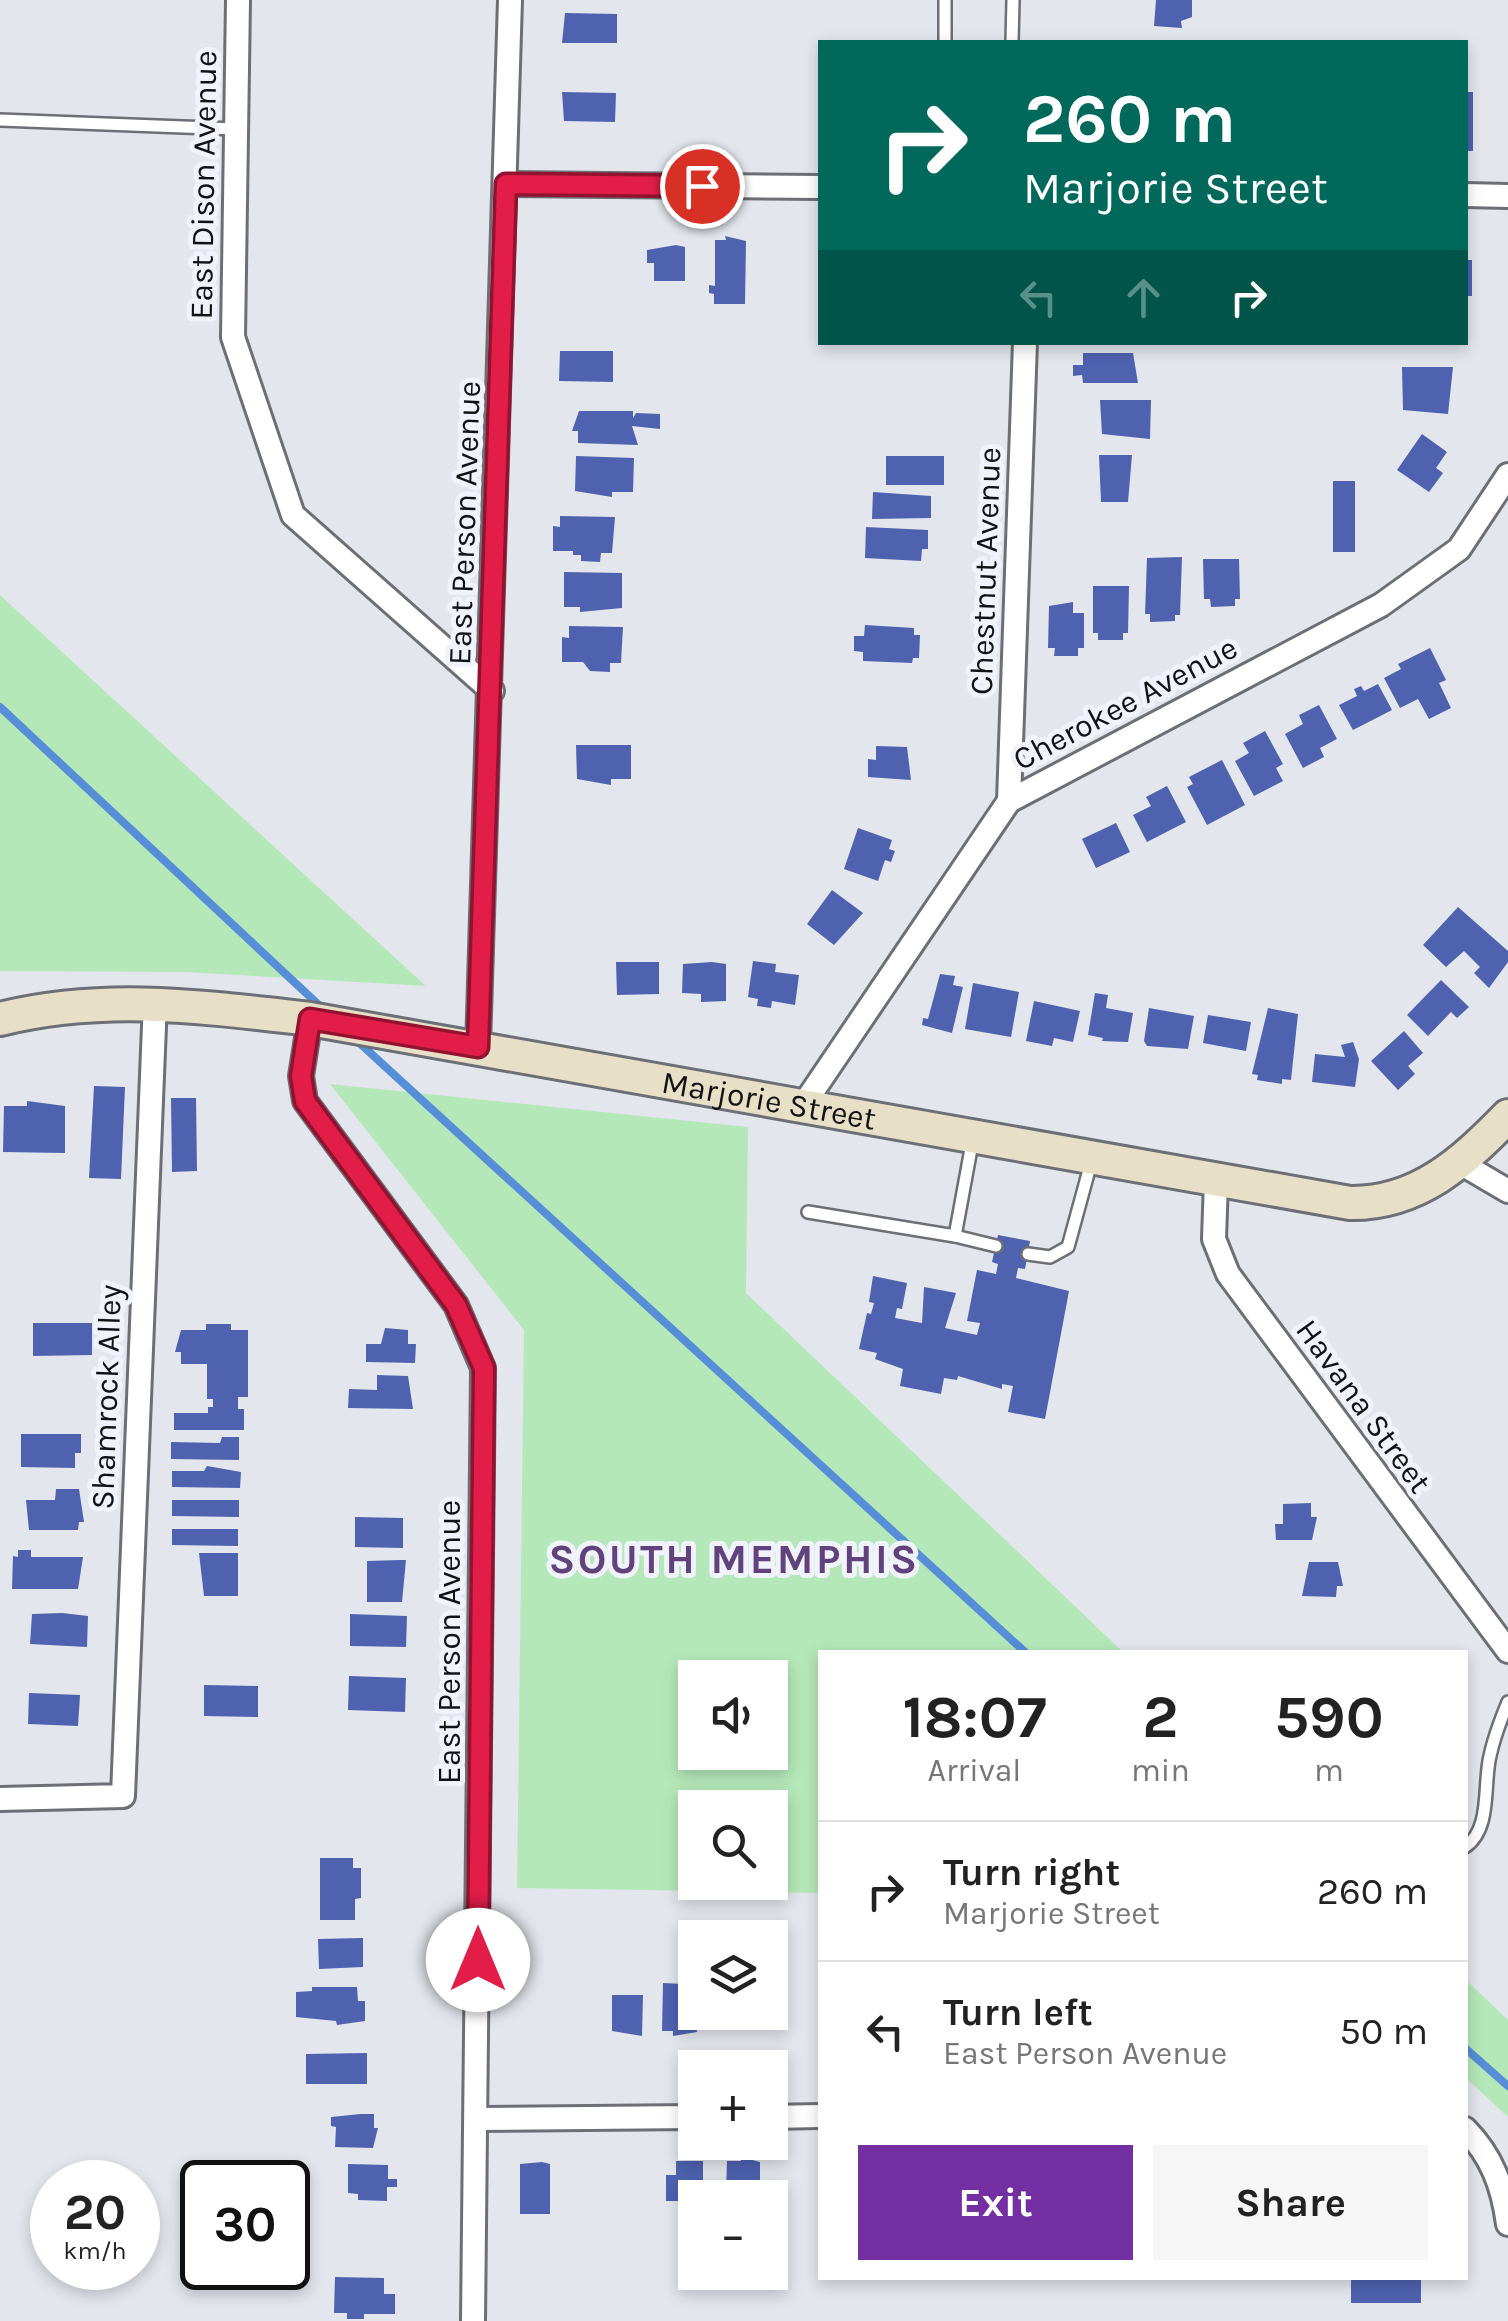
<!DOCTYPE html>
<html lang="en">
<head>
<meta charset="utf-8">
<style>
	:root { --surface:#fff; --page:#f6f6f6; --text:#222; --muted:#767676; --line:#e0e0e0; --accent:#742fa2 }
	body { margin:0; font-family:Karla,sans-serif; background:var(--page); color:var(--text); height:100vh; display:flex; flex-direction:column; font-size:38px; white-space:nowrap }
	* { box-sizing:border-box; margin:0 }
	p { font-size:32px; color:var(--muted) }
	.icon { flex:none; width:55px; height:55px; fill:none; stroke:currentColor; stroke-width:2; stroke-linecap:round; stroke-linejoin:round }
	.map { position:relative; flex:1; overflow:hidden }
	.side { position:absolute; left:818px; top:1650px; width:650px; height:630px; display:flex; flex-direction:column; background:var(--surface); border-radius:0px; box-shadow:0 5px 15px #0003 }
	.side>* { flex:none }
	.banner { position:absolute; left:818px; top:40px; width:650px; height:305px; border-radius:0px; box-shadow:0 5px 15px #0003; background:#00695c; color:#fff; overflow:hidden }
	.controls { position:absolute; left:678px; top:1660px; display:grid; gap:20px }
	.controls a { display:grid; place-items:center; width:110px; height:110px; border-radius:0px; background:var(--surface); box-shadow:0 5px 15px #0003; font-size:50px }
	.speed { position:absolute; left:30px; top:2160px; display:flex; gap:20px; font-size:50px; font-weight:700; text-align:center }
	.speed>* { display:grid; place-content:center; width:130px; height:130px; border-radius:50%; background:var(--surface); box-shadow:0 5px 15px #0003; line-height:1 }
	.speed small { font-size:25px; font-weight:400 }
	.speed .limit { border:5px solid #111; border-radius:15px; background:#fff; color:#111 }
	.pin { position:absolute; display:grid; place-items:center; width:85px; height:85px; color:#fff; margin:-42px; border:5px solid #fff; border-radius:50%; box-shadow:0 2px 10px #0007 }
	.me { position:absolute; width:110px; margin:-55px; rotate:0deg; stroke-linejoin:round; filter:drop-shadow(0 0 8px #0008) }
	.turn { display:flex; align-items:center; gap:35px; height:210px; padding:0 40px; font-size:45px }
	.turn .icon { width:130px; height:130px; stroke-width:2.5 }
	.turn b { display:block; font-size:70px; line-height:85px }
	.lanes { display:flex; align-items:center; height:95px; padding:0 40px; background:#0003; justify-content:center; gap:50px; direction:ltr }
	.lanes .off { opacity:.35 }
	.eta { display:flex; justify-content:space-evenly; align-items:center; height:170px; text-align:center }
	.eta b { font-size:60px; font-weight:700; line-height:70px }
	.button { display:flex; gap:20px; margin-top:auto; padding:20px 40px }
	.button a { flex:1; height:115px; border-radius:0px; background:var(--accent); color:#fff; font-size:40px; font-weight:700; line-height:115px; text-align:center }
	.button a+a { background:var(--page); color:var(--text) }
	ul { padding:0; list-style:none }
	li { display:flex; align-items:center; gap:30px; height:140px; padding:0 40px; border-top:2px solid var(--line) }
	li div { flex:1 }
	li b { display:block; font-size:38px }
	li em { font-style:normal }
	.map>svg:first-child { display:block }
	.green { fill:#b5e8b9; fill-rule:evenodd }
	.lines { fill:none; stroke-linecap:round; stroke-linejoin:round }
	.stream { stroke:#578ed8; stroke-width:8 }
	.building { fill:#4e62b0 }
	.lane-casing { stroke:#6c6f75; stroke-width:16 }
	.street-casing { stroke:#6c6f75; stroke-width:28 }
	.secondary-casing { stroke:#6c6f75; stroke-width:38 }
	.lane { stroke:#fff; stroke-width:11 }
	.street { stroke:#fff; stroke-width:22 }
	.secondary { stroke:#e8dfc7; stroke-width:32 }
	.route-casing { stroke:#92132f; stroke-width:25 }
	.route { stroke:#e11d48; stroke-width:18 }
	.labels { text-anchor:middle; stroke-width:10; stroke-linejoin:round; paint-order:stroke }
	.street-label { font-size:32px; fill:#111214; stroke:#f0f3fb }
	.district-label { font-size:42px; font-weight:bold; letter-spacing:2.5px; fill:#62427c; stroke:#f0f3fb }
</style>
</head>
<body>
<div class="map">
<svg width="1508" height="2321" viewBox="0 0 1508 2321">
	<rect width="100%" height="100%" fill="#e3e6ed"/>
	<g class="green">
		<polygon points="0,595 426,986 185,972 0,971"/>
		<path d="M330 1084 748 1127 746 1293 1123 1652H820V1893L517 1888 524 1330ZM695 1678H770V1752H695ZM695 1808H770V1882H695Z"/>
		<polygon points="1465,1979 1508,2020 1508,2117 1465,2077"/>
	</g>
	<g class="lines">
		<g class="stream">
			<polyline points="0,707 322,1008"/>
			<polyline points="354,1038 1025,1652"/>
			<polyline points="1465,2048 1508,2086"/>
		</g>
	</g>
	<g class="building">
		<polygon points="1156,0 1192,0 1192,17 1181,21 1182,28 1154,26"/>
		<polygon points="565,13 617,14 617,43 562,43"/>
		<polygon points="562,92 616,93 615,122 564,121"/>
		<rect x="1465" y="92" width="8" height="59"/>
		<polygon points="725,236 746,241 745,304 714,304 714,294 709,293 709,285 715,286 715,240 726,240"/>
		<polygon points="676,245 685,247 685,281 654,281 654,263 647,263 647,250"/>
		<rect x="1465" y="260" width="7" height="36"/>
		<polygon points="560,351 613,351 613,382 559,381"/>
		<polygon points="1083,353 1133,353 1138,383 1083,383 1082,375 1073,376 1073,365 1083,365"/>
		<polygon points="1402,367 1453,367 1448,414 1403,410"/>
		<polygon points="1100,400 1151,400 1150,439 1102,434"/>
		<polygon points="579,411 633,411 633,418 636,413 660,414 660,429 632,426 638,445 578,443 578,431 572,431"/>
		<polygon points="1422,434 1447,452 1436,468 1443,473 1429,492 1397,470"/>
		<polygon points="1099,455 1132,455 1128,502 1101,502"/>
		<polygon points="576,456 634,458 633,492 612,492 612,497 575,491"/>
		<rect x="886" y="456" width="58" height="29"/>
		<rect x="1333" y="481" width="22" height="71"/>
		<polygon points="873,492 931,496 931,518 872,519"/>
		<polygon points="560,516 615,517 612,553 601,553 600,562 581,561 581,555 573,555 573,551 553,551 553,526 560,527"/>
		<polygon points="866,527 928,530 928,549 922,549 921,561 865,558"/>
		<polygon points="1182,557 1180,615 1175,615 1175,621 1150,622 1150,614 1145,614 1147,558"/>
		<polygon points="1203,559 1239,559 1240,599 1235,599 1235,606 1211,607 1210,599 1204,599"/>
		<polygon points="564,572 622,573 622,608 580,612 580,607 564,607"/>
		<polygon points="1093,586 1129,586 1128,633 1123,633 1123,640 1098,640 1098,633 1093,633"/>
		<polygon points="1073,602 1073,613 1084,613 1084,648 1078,648 1078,656 1054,656 1055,648 1048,648 1049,606"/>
		<polygon points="865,625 914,628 914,635 920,635 919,658 913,658 912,663 863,661 863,652 854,651 854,636 864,636"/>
		<polygon points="569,626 623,627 621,663 610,663 610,672 590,671 583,662 562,662 562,637 569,638"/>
		<polygon points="1430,648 1446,680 1439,683 1451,708 1429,719 1418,699 1400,708 1384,678 1401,669 1398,664"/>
		<polygon points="1378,684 1392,710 1353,730 1339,705 1357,696 1354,689 1361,686 1364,691"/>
		<polygon points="1319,705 1337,739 1320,748 1324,757 1303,768 1285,734 1303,724 1299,715"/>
		<polygon points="1265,731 1283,764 1276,768 1283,781 1254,796 1235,761 1249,753 1243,743"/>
		<polygon points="576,745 631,745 631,779 611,779 611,785 577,779"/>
		<polygon points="876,746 907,747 911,780 868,777 868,759 876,760"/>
		<polygon points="1222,760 1245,805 1207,825 1187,787 1193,784 1189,777"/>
		<polygon points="1167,786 1186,822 1147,842 1133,815 1151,806 1146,797"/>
		<polygon points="1116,823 1130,852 1096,868 1082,839"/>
		<polygon points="858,828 892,840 889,849 895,851 891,862 885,860 878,881 844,869"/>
		<polygon points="832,890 863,913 834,945 807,924"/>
		<polygon points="1458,907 1508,951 1508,962 1489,988 1474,973 1480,967 1464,951 1446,967 1423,945"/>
		<polygon points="753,961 776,964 775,972 799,975 795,1005 772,1001 771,1008 757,1006 758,999 748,997"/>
		<polygon points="616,962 659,962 659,994 617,995"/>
		<polygon points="712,962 726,964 726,1001 701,1002 701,994 682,993 683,964"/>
		<polygon points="940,974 955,976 953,985 963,987 952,1033 922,1025 923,1018 928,1019"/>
		<polygon points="1441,980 1469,1007 1457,1018 1451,1012 1428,1036 1407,1015"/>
		<polygon points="973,983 1019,992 1011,1037 965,1029"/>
		<polygon points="1095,993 1108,995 1106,1008 1133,1013 1128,1042 1102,1041 1103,1038 1088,1035"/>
		<polygon points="1034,1001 1080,1011 1073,1042 1054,1038 1052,1046 1026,1041"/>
		<polygon points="1149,1008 1194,1016 1188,1049 1147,1046 1144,1041"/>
		<polygon points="1268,1008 1298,1014 1291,1080 1282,1079 1282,1084 1257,1080 1258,1075 1252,1074"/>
		<polygon points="1208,1015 1251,1022 1246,1051 1203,1043"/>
		<polygon points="1404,1031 1423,1053 1408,1066 1415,1074 1398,1090 1371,1061"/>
		<polygon points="1353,1042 1359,1059 1355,1087 1312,1082 1315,1054 1345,1057 1341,1045"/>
		<polygon points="94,1086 125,1087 121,1179 89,1178"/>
		<polygon points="171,1098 196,1098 197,1171 172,1172"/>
		<polygon points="27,1101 65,1106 65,1153 3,1152 4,1106 27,1106"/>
		<polygon points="998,1235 1030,1241 1025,1269 1018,1268 1016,1278 1069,1291 1045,1419 1008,1412 1013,1386 1002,1384 1002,1389 958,1376 957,1380 944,1378 941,1394 900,1386 903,1369 875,1359 877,1353 859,1349 867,1313 871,1314 874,1303 869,1302 873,1276 907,1283 902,1309 897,1308 895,1318 922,1323 924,1287 956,1293 945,1328 977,1335 980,1323 967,1321 977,1270 996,1274 998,1264 992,1262"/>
		<polygon points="33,1323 92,1323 92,1355 33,1356"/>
		<polygon points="206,1324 231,1324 231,1330 248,1330 248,1397 238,1397 238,1409 244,1409 244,1430 174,1430 174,1413 208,1413 208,1407 213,1407 213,1399 207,1399 207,1364 181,1364 181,1352 175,1352 181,1330 206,1330"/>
		<polygon points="385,1328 408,1330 408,1344 416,1344 415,1363 366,1362 366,1344 381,1344"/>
		<polygon points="377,1375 408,1376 413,1409 348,1408 349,1389 377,1390"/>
		<polygon points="21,1434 81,1434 81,1453 75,1453 75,1468 21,1467"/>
		<polygon points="239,1437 239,1460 171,1459 171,1442 220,1443 222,1437"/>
		<polygon points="207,1466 241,1472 240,1488 172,1487 172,1471 204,1471"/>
		<polygon points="56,1489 79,1489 84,1522 79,1522 78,1530 29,1530 26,1500 55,1500"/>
		<polygon points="172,1500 239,1500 239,1517 172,1516"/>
		<polygon points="1311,1503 1311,1517 1317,1517 1312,1540 1276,1540 1275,1524 1283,1524 1283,1504"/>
		<polygon points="355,1517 403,1518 403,1548 355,1547"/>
		<polygon points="172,1529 238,1529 238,1546 172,1545"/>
		<polygon points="18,1550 31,1550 31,1557 83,1557 78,1589 12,1589 13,1556 18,1557"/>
		<polygon points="199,1553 238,1553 238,1596 204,1596"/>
		<polygon points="401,1560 406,1560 402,1602 367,1602 367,1561"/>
		<polygon points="1309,1562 1338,1562 1343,1586 1337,1586 1336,1597 1302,1596"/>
		<polygon points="62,1613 88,1616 87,1647 30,1644 32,1614"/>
		<polygon points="350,1614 407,1616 406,1647 350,1646"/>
		<polygon points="349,1676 406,1678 405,1712 348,1710"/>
		<polygon points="204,1685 258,1686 258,1717 204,1716"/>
		<polygon points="29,1693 80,1695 78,1726 28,1724"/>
		<polygon points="320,1858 353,1858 353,1868 361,1868 361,1898 355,1899 355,1920 320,1920"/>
		<polygon points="363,1938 363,1967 319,1969 318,1939"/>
		<polygon points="663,1983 685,1984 684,2003 695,2003 697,2032 673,2036 673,2031 662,2031"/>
		<polygon points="312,1987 357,1987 358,2001 365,2001 365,2021 337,2025 336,2021 296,2017 296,1992 312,1991"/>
		<polygon points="612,1995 643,1995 642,2036 612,2031"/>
		<polygon points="367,2053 367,2084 306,2084 306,2054"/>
		<polygon points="361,2114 374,2114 374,2128 378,2128 373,2148 335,2147 336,2127 331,2126 331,2117"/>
		<polygon points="741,2157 760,2162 760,2196 726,2193 727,2161 741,2161"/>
		<polygon points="676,2161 703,2161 703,2198 695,2198 695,2214 684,2214 680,2201 666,2201 666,2175 676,2175"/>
		<polygon points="542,2162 550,2164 550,2214 520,2214 520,2164"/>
		<polygon points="348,2164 388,2165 388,2179 397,2179 397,2187 387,2187 387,2201 358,2200 358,2194 348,2193"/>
		<polygon points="335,2277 384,2278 384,2294 395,2294 395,2314 364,2314 364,2319 347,2319 347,2313 334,2313"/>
		<rect x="1351" y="2278" width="70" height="25"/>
	</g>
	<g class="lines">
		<g class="lane-casing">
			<g id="lane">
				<polyline points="945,42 945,0"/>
				<polyline points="1012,42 1013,0"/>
				<polyline points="0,120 236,129"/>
				<polyline points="808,1212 955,1236 973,1138"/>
				<polyline points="955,1236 996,1246"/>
				<polyline points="1028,1254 1050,1257 1068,1247 1092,1159"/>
				<path d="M1465 1847C1492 1829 1483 1784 1490 1756 1494 1737 1501 1719 1508 1702"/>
			</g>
		</g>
		<g class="street-casing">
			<g id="street">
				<polyline points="238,0 233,337 293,515 492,691"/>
				<polyline points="506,184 820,187"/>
				<polyline points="1465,195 1508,196"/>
				<polyline points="1009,801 1025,342"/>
				<polyline points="310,1019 301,1076 305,1101 456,1305 483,1368 473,2321"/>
				<polyline points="478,1047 510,0"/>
				<polyline points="802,1107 1009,801 1381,605 1459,549 1508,475"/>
				<polyline points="1462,1164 1508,1191"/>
				<polyline points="1216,1181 1214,1239 1228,1274 1508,1651"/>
				<polyline points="0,1799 123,1796 155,1001"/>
				<polyline points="770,2117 820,2116"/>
				<polyline points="477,2119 695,2117"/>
				<path d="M1465 2129C1492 2156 1503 2187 1508 2224"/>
			</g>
		</g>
		<g class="secondary-casing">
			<g id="secondary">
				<path id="s1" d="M0 1019C106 993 203 1007 310 1019L1350 1203C1418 1204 1463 1162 1508 1116"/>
			</g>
		</g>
		<use href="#lane" class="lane"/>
		<use href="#street" class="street"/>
		<use href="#secondary" class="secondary"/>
	</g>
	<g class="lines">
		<g class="route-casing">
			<polyline id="route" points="478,1960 484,1368 456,1305 305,1101 301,1076 310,1019 478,1047 506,184 702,186"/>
		</g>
		<use href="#route" class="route"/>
	</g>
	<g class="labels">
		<g class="street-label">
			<text transform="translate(203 185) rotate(-89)" y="11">East Dison Avenue</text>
			<text transform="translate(464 523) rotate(-88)" y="11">East Person Avenue</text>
			<text transform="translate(985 571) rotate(-88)" y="11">Chestnut Avenue</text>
			<text transform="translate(1125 703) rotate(-28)" y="11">Cherokee Avenue</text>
			<text dy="11" stroke="none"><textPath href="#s1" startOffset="778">Marjorie Street</textPath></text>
			<text transform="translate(106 1397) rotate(-88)" y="11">Shamrock Alley</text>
			<text transform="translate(1364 1406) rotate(54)" y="11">Havana Street</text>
			<text transform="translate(449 1642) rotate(-90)" y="11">East Person Avenue</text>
		</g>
		<g class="district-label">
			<text x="734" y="1573">SOUTH MEMPHIS</text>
		</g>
	</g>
</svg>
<div class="controls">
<a><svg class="icon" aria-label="sound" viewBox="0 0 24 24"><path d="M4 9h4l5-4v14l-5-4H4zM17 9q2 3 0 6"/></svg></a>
<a><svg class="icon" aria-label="search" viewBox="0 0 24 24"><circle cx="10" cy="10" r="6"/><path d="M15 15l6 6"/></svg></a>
<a><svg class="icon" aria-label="layers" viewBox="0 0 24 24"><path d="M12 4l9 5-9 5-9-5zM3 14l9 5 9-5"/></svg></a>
<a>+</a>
<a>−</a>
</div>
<div class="speed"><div>20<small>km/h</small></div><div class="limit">30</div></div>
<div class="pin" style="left:702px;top:186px;background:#d93025"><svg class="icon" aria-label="arrive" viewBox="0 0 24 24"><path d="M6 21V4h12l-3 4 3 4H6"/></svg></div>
<svg class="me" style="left:478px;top:1960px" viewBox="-20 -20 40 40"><circle r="19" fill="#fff"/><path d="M0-13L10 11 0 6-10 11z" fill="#e11d48"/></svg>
<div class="banner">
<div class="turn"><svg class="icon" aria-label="right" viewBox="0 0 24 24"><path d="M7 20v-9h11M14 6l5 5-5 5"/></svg><div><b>260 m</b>Marjorie Street</div></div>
<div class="lanes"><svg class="icon off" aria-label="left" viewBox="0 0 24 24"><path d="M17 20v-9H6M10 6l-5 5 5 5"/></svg><svg class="icon off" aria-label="ahead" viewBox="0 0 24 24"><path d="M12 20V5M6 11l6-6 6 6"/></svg><svg class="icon" aria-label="right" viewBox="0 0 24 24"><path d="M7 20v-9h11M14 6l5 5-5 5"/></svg></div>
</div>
<section class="side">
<div class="eta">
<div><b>18:07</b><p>Arrival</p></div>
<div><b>2</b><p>min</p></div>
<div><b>590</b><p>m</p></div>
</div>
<ul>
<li><svg class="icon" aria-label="right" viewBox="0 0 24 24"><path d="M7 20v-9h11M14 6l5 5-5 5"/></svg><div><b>Turn right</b><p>Marjorie Street</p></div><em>260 m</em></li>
<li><svg class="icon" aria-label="left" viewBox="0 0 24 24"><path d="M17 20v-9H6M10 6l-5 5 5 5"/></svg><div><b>Turn left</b><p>East Person Avenue</p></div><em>50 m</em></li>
</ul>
<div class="button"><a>Exit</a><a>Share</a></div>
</section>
</div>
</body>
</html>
